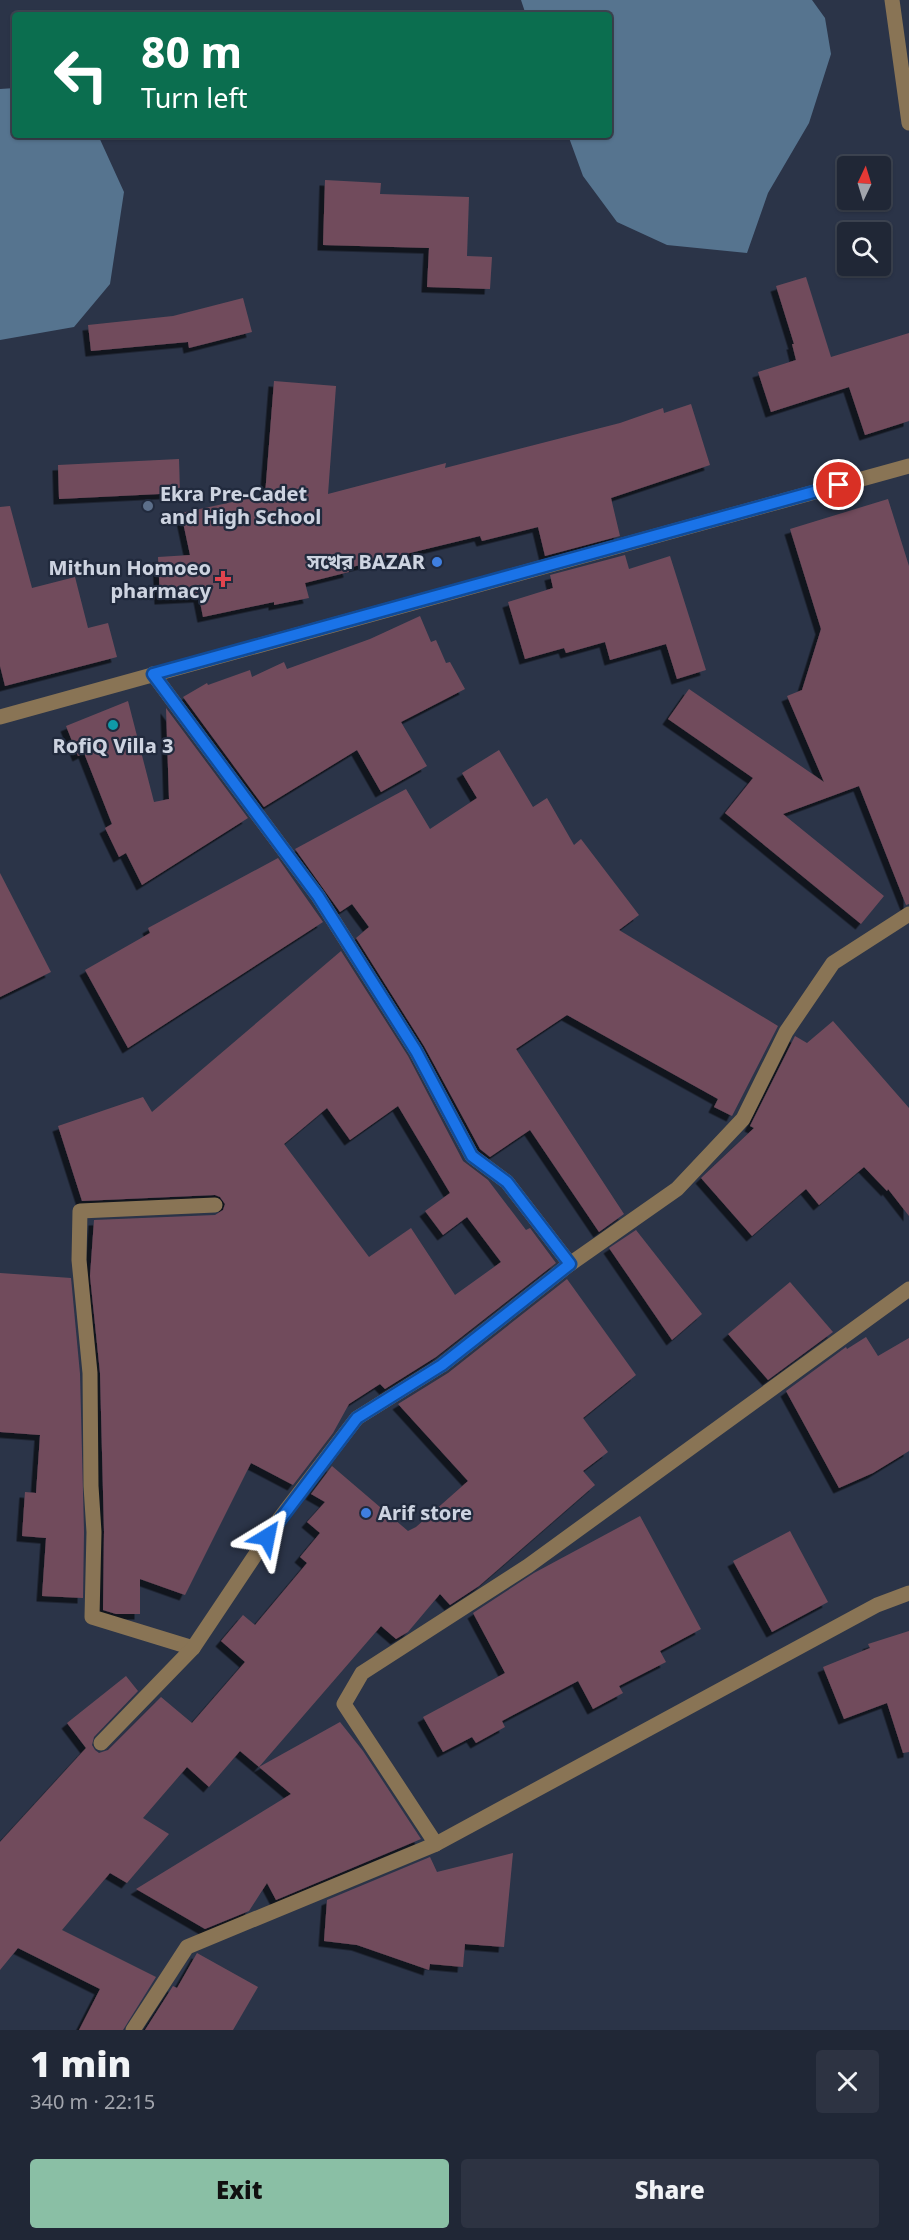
<!DOCTYPE html>
<html lang="en">
<head>
<meta charset="utf-8">
<style>
	:root { --surface:#202736; --page:#2d3342; --text:#f1f3f6; --muted:#a2a5ad; --line:#3d4451; --accent:#8abfa5 }
	body { margin:0; font-family:Georgia,"Noto Sans Bengali",serif; background:var(--page); color:var(--text); height:100vh; display:flex; flex-direction:column; font-size:22px; white-space:nowrap }
	* { box-sizing:border-box; margin:0 }
	p { font-size:20px; color:var(--muted) }
	.icon { flex:none; width:33px; height:33px; fill:none; stroke:currentColor; stroke-width:2; stroke-linecap:round; stroke-linejoin:round }
	.map { position:relative; height:2030px; overflow:hidden }
	.details { display:flex; flex-direction:column; background:var(--surface); flex:1 }
	.details>* { flex:none }
	.banner { position:absolute; left:12px; top:12px; width:600px; height:126px; border-radius:6px; box-shadow:0 2px 4px #0004,0 0 0 2px var(--line); background:#0b6e4f; color:#fff; overflow:hidden }
	.needle { width:39px; rotate:4deg }
	.controls { position:absolute; left:837px; top:156px; display:grid; gap:12px }
	.controls a { display:grid; place-items:center; width:54px; height:54px; border-radius:6px; background:var(--surface); box-shadow:0 2px 4px #0004,0 0 0 2px var(--line); font-size:30px }
	.pin { position:absolute; display:grid; place-items:center; width:51px; height:51px; color:#fff; margin:-26px; border:3px solid #fff; border-radius:50%; box-shadow:0 2px 6px #0007 }
	.me { position:absolute; width:66px; margin:-33px; rotate:35deg; stroke-linejoin:round; filter:drop-shadow(0 0 4px #0008) }
	.turn { display:flex; align-items:center; gap:21px; height:126px; padding:0 30px; font-size:27px }
	.turn .icon { width:78px; height:78px; stroke-width:2.5 }
	.turn b { display:block; font-size:42px; line-height:51px }
	.round { display:grid; place-items:center; flex:none; width:63px; height:63px; border-radius:6px; background:var(--page) }
	.overview { display:flex; align-items:center; justify-content:space-between; height:102px; padding:0 30px }
	h1 { font-size:36px; font-weight:800; line-height:45px }
	.primary-button { display:flex; gap:12px; margin-top:auto; padding:12px 30px }
	.primary-button a { flex:1; height:69px; border-radius:6px; background:var(--accent); color:#111; font-size:24px; font-weight:800; line-height:69px; text-align:center }
	.primary-button a+a { background:var(--page); color:var(--text) }
	.map>svg:first-child { display:block }
	.water { fill:#56748f }
	.building { fill:#714c5c; fill-rule:evenodd; filter:url(#shadow) }
	.lines { fill:none; stroke-linecap:round; stroke-linejoin:round }
	.minor { stroke:#897455; stroke-width:15 }
	.route-casing { stroke:#114b97; stroke-width:15 }
	.route { stroke:#1a73e8; stroke-width:10 }
	.service-dot { fill:#5c6f8a; stroke:#212a3d; stroke-width:2 }
	.shop-dot { fill:#3f7fe0; stroke:#212a3d; stroke-width:2 }
	.health-dot { fill:#e0444e; stroke:#212a3d; stroke-width:2 }
	.culture-dot { fill:#0f9aa8; stroke:#212a3d; stroke-width:2 }
	.labels { text-anchor:middle; stroke-width:4.5; stroke-linejoin:round; paint-order:stroke }
	.poi-label { font-size:20px; font-weight:bold; fill:#cdd3e0; stroke:#212a3d; text-anchor:start }
</style>
</head>
<body>
<div class="map">
<svg width="909" height="2030" viewBox="0 0 909 2030">
	<defs>
		<filter id="shadow"><feDropShadow dx="-5.5" dy="5.5" stdDeviation="0" flood-color="#0009"/></filter>
	</defs>
	<rect width="100%" height="100%" fill="#2b3448"/>
	<g class="water">
		<polygon points="521,0 812,0 825,18 831,54 809,123 768,193 747,253 667,245 617,222 583,176 568,135 609,135 609,15 526,15"/>
		<polygon points="15,88 15,135 98,135 124,192 110,284 74,327 0,340 0,89"/>
	</g>
	<g class="building">
		<polygon points="325,180 381,183 380,194 469,197 467,256 492,257 490,289 427,287 429,248 323,245"/>
		<polygon points="806,277 831,357 909,333 909,421 865,435 849,387 771,412 758,372 796,360 792,344 794,344 776,286"/>
		<polygon points="243,298 252,332 189,348 188,342 91,351 88,325 173,316"/>
		<polygon points="274,381 336,386 328,494 446,463 445,468 620,423 663,408 664,413 691,404 710,465 611,498 620,536 545,556 538,527 482,541 480,536 348,568 349,572 305,583 309,598 274,605 274,602 203,617 199,597 160,599 158,557 190,555 181,513 265,495"/>
		<polygon points="179,459 180,493 59,499 58,465"/>
		<polygon points="888,499 909,566 909,904 906,905 859,786 783,814 884,896 861,924 725,813 753,778 668,719 689,689 824,782 787,696 802,690 821,629 790,529"/>
		<polygon points="10,506 32,588 75,577 88,628 108,623 117,657 5,686 0,666 0,507"/>
		<polygon points="625,555 629,569 670,556 706,670 677,679 666,644 610,660 605,642 566,653 564,648 525,659 508,602 553,588 550,575"/>
		<polygon points="420,616 431,642 436,640 446,663 450,662 465,689 401,722 427,766 381,792 357,750 264,807 183,697 207,683 208,685 250,670 252,677 284,662 287,669 370,639"/>
		<polygon points="128,701 154,802 169,799 166,708 248,818 142,885 126,853 119,857 105,828 112,824 84,753 78,756 66,726"/>
		<polygon points="499,750 533,807 547,798 574,845 581,839 639,915 619,930 778,1026 732,1116 714,1107 718,1099 567,1015 516,1049 624,1214 599,1232 530,1130 490,1157 480,1149 424,1046 356,938 369,927 352,904 340,912 295,849 406,789 430,829 477,798 462,773"/>
		<polygon points="278,858 323,922 128,1048 85,970 150,933 148,928"/>
		<polygon points="0,873 51,972 0,997"/>
		<path d="M341 951 408 1056 463 1161 488 1180 526 1230 530 1228 556 1263 436 1357 385 1389 380 1384 349 1404 333 1433 293 1485 251 1463 185 1595 140 1579V1614H116L103 1610 104 1531 100 1373 90 1276 94 1220 215 1215 223 1210 225 1204 220 1197 215 1195 82 1201 58 1126 143 1097 152 1112ZM398 1106 450 1193 425 1211 443 1235 467 1217 501 1262 455 1295 411 1228 369 1257 284 1144 327 1108 350 1140Z"/>
		<polygon points="833,1021 909,1108 909,1216 888,1189 887,1191 864,1167 819,1205 806,1189 752,1236 701,1178 754,1128 750,1126 795,1036 807,1043"/>
		<polygon points="636,1230 702,1314 672,1340 609,1248"/>
		<polygon points="0,1273 71,1278 80,1374 84,1532 83,1598 42,1596 46,1538 22,1536 25,1492 36,1493 40,1435 0,1432"/>
		<polygon points="567,1279 636,1375 583,1418 608,1452 583,1471 595,1485 479,1586 450,1605 440,1594 408,1632 396,1639 381,1626 259,1767 240,1751 209,1787 187,1767 143,1818 169,1834 127,1883 110,1873 62,1930 156,1977 123,2030 79,2030 100,1989 18,1948 0,1970 0,1842 86,1748 67,1723 126,1676 138,1691 94,1737 92,1745 95,1750 99,1753 108,1750 161,1697 192,1723 245,1662 221,1641 243,1615 255,1625 307,1563 300,1557 320,1533 307,1522 325,1502 311,1494 332,1466 408,1531 416,1527 468,1481 398,1404 448,1373"/>
		<polygon points="790,1282 833,1332 768,1380 728,1334"/>
		<polygon points="866,1337 878,1356 909,1338 909,1451 873,1473 839,1488 786,1391 846,1347 847,1349"/>
		<polygon points="640,1516 701,1629 660,1651 666,1662 619,1686 623,1693 593,1709 578,1681 502,1721 505,1727 476,1743 472,1737 443,1752 423,1717 505,1673 473,1613 534,1573"/>
		<polygon points="790,1531 828,1602 772,1632 733,1561"/>
		<polygon points="909,1631 909,1752 903,1753 887,1703 844,1719 823,1667 870,1648 868,1644"/>
		<polygon points="340,1722 363,1751 421,1839 276,1900 267,1883 249,1911 205,1929 136,1889 291,1794 259,1767"/>
		<polygon points="513,1853 504,1947 465,1944 463,1967 430,1964 429,1970 357,1945 324,1941 327,1900 430,1857 437,1872"/>
		<polygon points="197,1953 258,1987 233,2030 145,2030 173,1986 177,1988"/>
	</g>
	<g class="lines">
		<g class="minor">
			<polyline points="892,0 909,123"/>
			<polyline points="153,674 318,896 416,1051 472,1156 507,1182 570,1264"/>
			<polyline points="0,717 909,466"/>
			<polyline points="193,1648 92,1617 94,1532 91,1486 90,1373 79,1260 80,1211 215,1205"/>
			<polyline points="101,1743 193,1648 280,1518 357,1418 442,1365 570,1264 677,1189 743,1119 786,1032 833,963 909,914"/>
			<polyline points="436,1844 877,1605 909,1593"/>
			<polyline points="133,2030 187,1947 436,1844 344,1704 362,1673 528,1566 909,1289"/>
		</g>
	</g>
	<g class="lines">
		<g class="route-casing">
			<polyline id="route" points="267,1537 357,1418 442,1365 570,1264 507,1182 472,1156 416,1051 318,896 153,674 839,485"/>
		</g>
		<use href="#route" class="route"/>
	</g>
	<circle class="service-dot" cx="148" cy="506" r="6"/>
	<g class="shop-dot">
		<circle cx="437" cy="562" r="6"/>
		<circle cx="366" cy="1513" r="6"/>
	</g>
	<path class="health-dot" d="M220 570h6v6h6v6h-6v6h-6v-6h-6v-6h6z"/>
	<circle class="culture-dot" cx="113" cy="725" r="6"/>
	<g class="labels">
		<g class="poi-label">
			<text x="160" y="501">Ekra Pre-Cadet<tspan x="160" dy="23">and High School</tspan></text>
			<text x="425" y="569" text-anchor="end">সখের BAZAR</text>
			<text x="211" y="575" text-anchor="end">Mithun Homoeo<tspan x="211" dy="23">pharmacy</tspan></text>
			<text x="113" y="753" text-anchor="middle">RofiQ Villa 3</text>
			<text x="378" y="1520">Arif store</text>
		</g>
	</g>
</svg>
<div class="controls">
<a><svg class="needle" viewBox="-14 -14 28 28"><path d="M0-13l5 13h-10z" fill="#e53935"/><path d="M0 13l5-13h-10z" fill="#a2a5ad"/></svg></a>
<a><svg class="icon" aria-label="search" viewBox="0 0 24 24"><circle cx="10" cy="10" r="6"/><path d="M15 15l6 6"/></svg></a>
</div>
<div class="pin" style="left:839px;top:485px;background:#d93025"><svg class="icon" aria-label="arrive" viewBox="0 0 24 24"><path d="M6 21V4h12l-3 4 3 4H6"/></svg></div>
<svg class="me" style="left:267px;top:1537px" viewBox="-20 -20 40 40"><path d="M0-17L14 15 0 8-14 15z" fill="#1a73e8" stroke="#fff" stroke-width="4"/></svg>
<div class="banner">
<div class="turn"><svg class="icon" aria-label="left" viewBox="0 0 24 24"><path d="M17 20v-9H6M10 6l-5 5 5 5"/></svg><div><b>80 m</b>Turn left</div></div>
</div>
</div>
<section class="details">
<div class="overview"><div><h1>1 min</h1><p>340 m · 22:15</p></div><a class="round"><svg class="icon" aria-label="close" viewBox="0 0 24 24"><path d="M6 6l12 12M18 6L6 18"/></svg></a></div>
<div class="primary-button"><a>Exit</a><a>Share</a></div>
</section>
</body>
</html>
